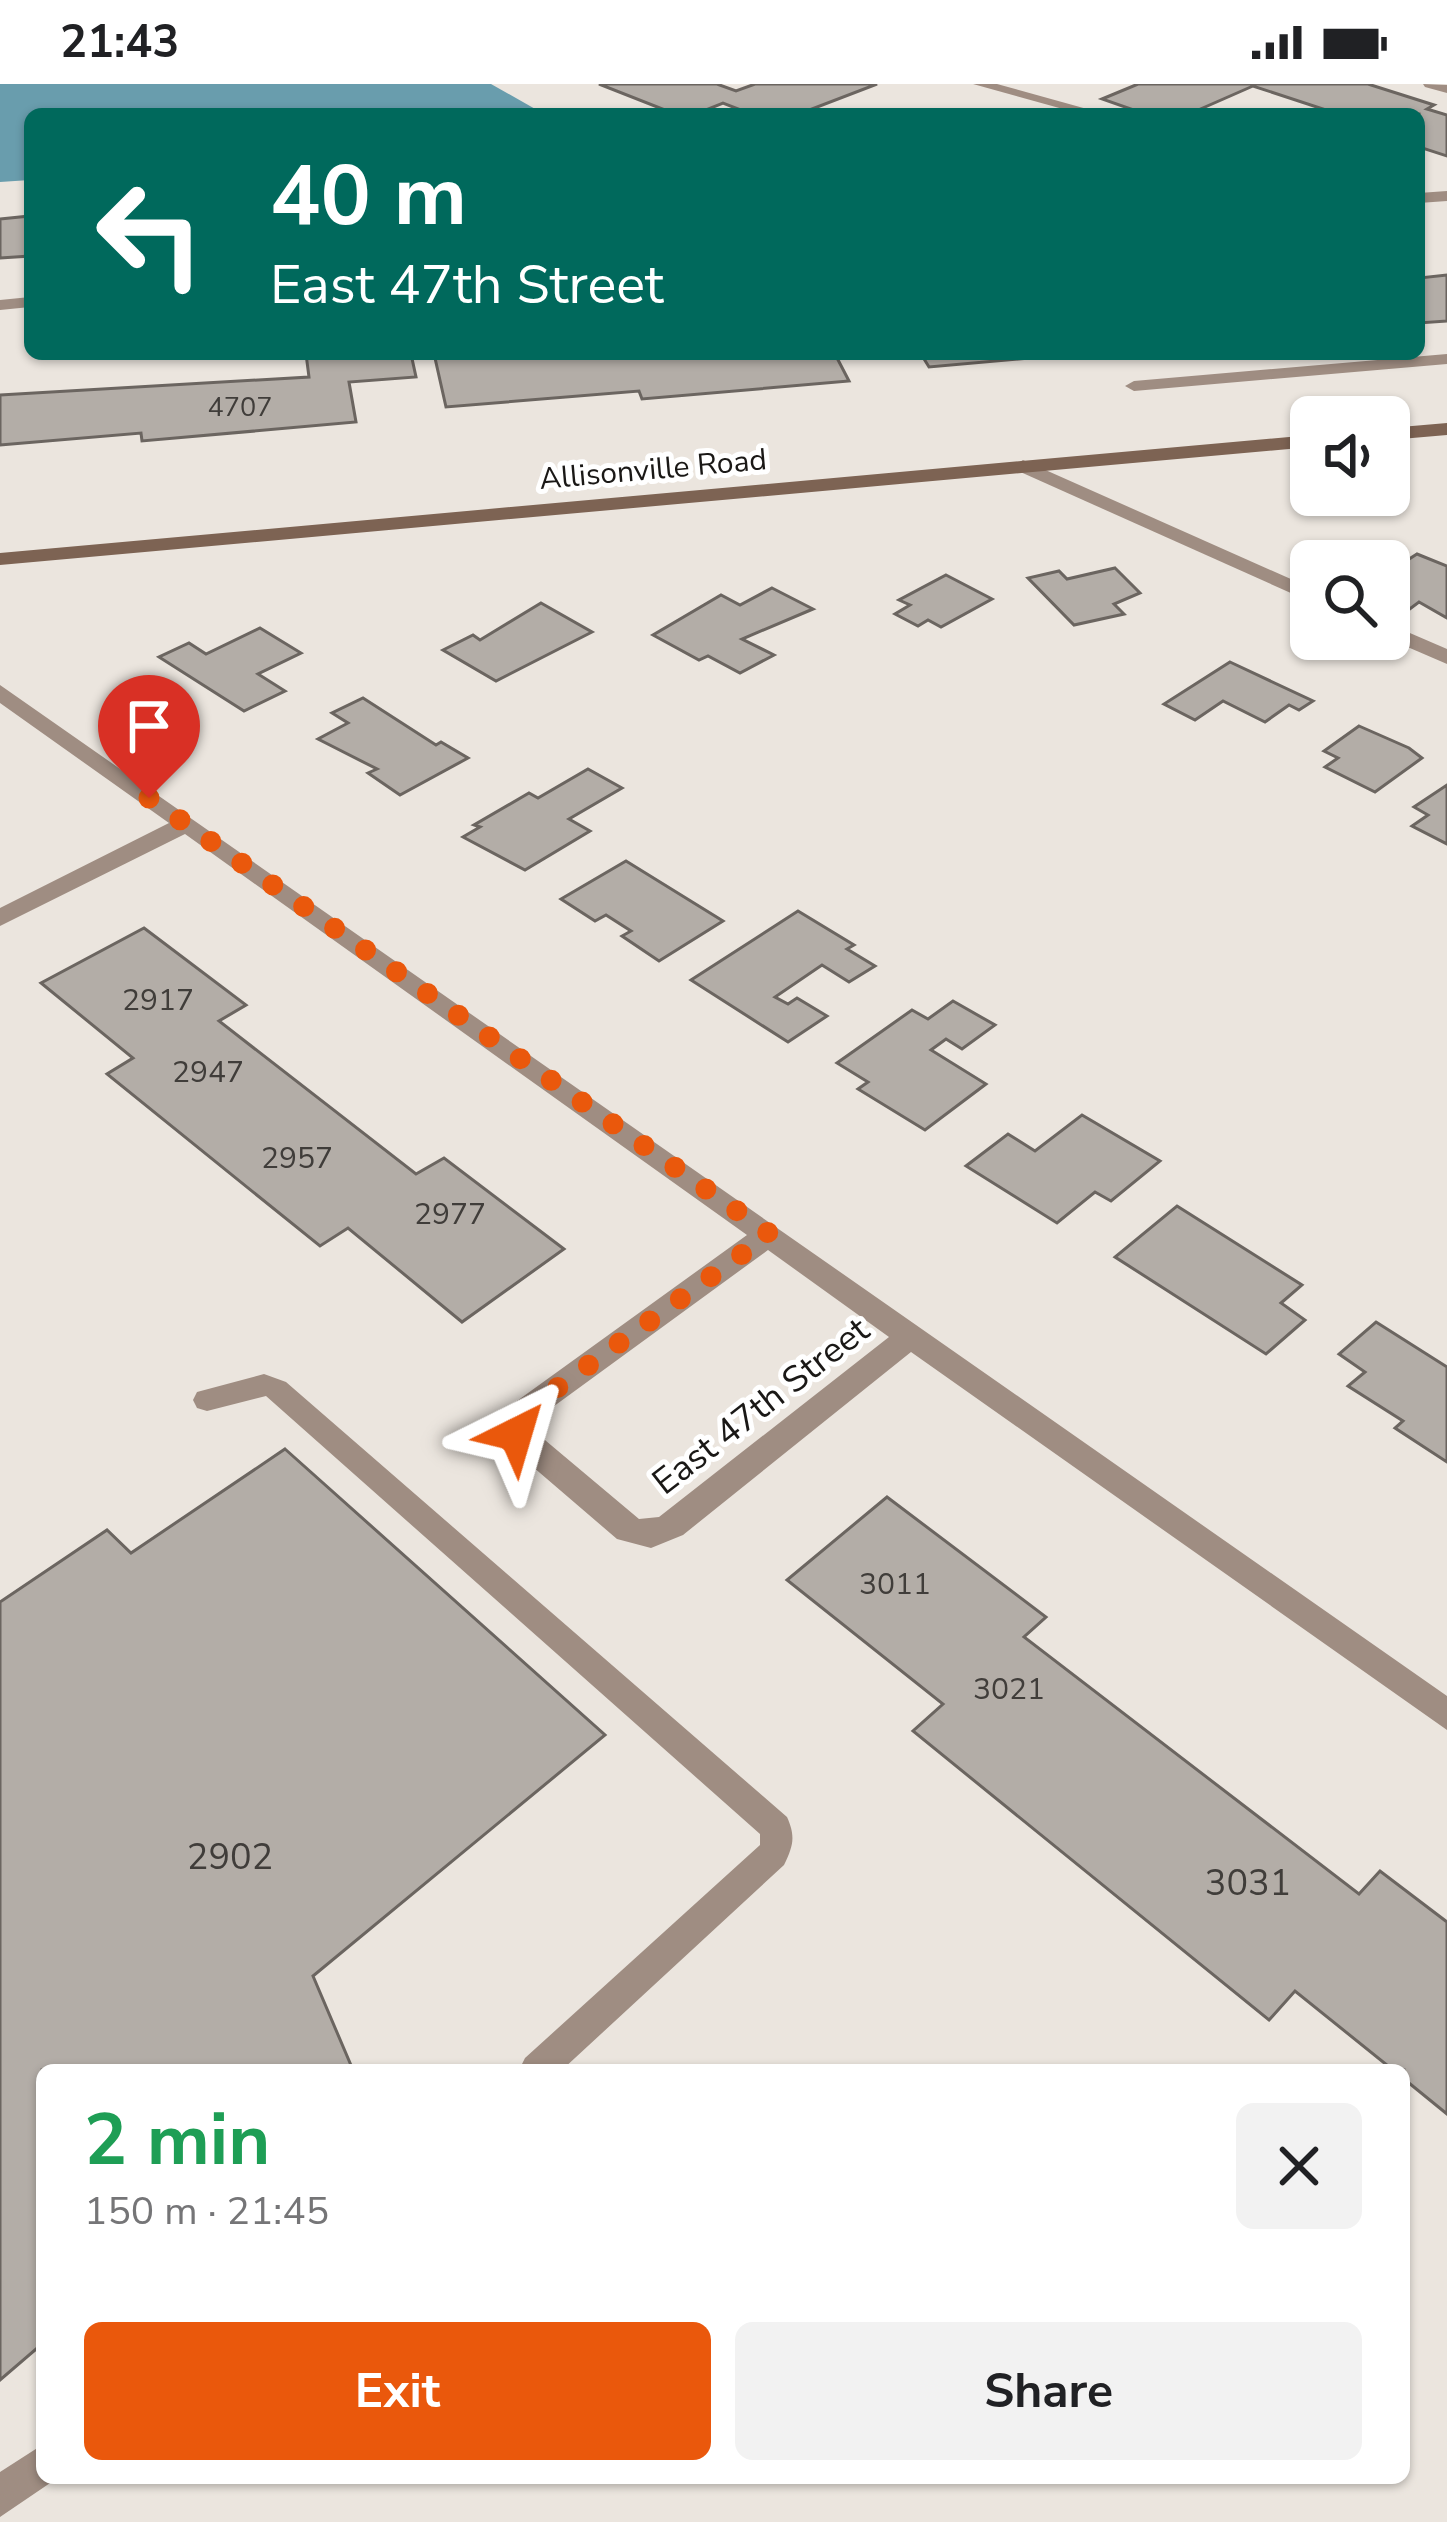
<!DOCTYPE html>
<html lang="en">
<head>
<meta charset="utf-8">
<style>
	:root { --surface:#fff; --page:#f2f2f2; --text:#202124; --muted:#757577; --accent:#ea580c }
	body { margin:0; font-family:"Nunito Sans",sans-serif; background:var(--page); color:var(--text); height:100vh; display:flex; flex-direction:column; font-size:45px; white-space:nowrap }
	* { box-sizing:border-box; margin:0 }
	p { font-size:39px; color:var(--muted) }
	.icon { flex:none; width:66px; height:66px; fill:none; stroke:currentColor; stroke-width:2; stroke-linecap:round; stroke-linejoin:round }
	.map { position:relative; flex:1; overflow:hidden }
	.details { position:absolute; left:36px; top:1980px; width:1374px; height:420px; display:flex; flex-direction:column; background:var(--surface); border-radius:18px; box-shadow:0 3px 9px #0004 }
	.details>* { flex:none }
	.top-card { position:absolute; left:24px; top:24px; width:1401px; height:252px; border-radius:18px; box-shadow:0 3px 9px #0004; background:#00695c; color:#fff; overflow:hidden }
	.tools { position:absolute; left:1290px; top:312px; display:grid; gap:24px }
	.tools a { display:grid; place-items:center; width:120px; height:120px; border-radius:18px; background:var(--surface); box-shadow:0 3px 9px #0004; font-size:60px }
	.pin { position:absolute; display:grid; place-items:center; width:102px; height:102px; color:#fff; margin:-123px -51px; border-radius:50% 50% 50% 0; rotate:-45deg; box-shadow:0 0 12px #0007 }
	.pin .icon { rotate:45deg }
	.me { position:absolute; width:132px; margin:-66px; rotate:40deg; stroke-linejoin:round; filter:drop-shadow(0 0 9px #0008) }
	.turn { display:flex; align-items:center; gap:42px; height:252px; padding:0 48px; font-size:54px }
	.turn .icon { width:156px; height:156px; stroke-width:2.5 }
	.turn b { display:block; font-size:84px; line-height:102px }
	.round { display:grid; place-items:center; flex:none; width:126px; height:126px; border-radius:18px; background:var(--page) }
	.overview { display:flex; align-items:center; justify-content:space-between; height:204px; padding:0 48px }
	h1 { font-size:72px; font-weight:700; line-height:90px; color:#1e9e55 }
	.cta { display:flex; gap:24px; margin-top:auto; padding:24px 48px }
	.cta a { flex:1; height:138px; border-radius:18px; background:var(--accent); color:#fff; font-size:48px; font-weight:700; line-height:138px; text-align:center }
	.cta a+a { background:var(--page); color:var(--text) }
	.status { display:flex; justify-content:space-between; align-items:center; height:84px; padding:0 60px; background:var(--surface); direction:ltr }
	.status svg { height:33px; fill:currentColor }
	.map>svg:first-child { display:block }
	.water { fill:#699dad }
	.building { fill:#b3ada7; stroke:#6b6560; stroke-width:3 }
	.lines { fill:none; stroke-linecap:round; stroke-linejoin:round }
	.service { fill:#9f8d82; fill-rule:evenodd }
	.minor { fill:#9f8d82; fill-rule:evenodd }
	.secondary { fill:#7d6353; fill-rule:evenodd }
	.route { stroke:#ea580c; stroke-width:21; stroke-dasharray:0 37.8 }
	.labels { text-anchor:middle; stroke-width:10; stroke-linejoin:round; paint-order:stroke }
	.far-number-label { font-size:27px; fill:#403d3a }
	.far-street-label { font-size:30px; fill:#1a1816; stroke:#fff }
	.number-label { font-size:30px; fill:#403d3a }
	.street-label { font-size:36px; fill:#1a1816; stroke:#fff }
	.near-number-label { font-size:36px; fill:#403d3a }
</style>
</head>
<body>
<div class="status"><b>21:43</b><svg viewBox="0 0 49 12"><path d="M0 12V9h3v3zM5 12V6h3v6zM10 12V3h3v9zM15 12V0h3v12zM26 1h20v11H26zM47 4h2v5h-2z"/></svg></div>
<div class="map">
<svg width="1447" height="2438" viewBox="0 0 1447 2438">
	<rect width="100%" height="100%" fill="#ebe5de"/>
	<polygon class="water" points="0,0 491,0 544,30 30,30 30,96 0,98"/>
	<g class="building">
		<polygon points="599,0 717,0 736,7 755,0 877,0 799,30 751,30 723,19 696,30 675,30"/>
		<polygon points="1138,0 1368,0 1434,21 1427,25 1447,31 1447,72 1419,63 1419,30 1338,30 1253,2 1189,30 1145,30 1102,15"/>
		<polygon points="30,132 30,172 0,174 0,135"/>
		<polygon points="1447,191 1447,237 1419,239 1419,194"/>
		<polygon points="306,270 411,270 416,293 349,298 356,338 142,357 141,349 0,361 0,311 309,293"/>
		<polygon points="482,270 835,270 849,297 642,315 639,307 446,323 435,274"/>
		<polygon points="921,270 1073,270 929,283"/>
		<polygon points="1417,470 1447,482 1447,534 1419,518 1407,527 1389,519 1389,488"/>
		<polygon points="1115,484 1140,509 1114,520 1124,530 1074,541 1028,494 1059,487 1067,495"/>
		<polygon points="946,491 992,515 941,543 928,536 918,542 895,530 910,521 899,516"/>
		<polygon points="772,504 813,525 742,555 774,571 740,589 708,572 699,576 653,551 721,511 740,521"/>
		<polygon points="541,519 592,548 496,597 443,566 473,551 480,556"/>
		<polygon points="260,544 301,569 258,590 285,607 244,627 159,573 189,559 206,570"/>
		<polygon points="1230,578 1313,617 1299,626 1289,621 1265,638 1223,617 1195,636 1164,620"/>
		<polygon points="363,614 436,661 441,658 468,674 400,711 368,689 377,685 318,655 348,639 332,629"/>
		<polygon points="1359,642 1409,664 1422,674 1375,708 1325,683 1338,674 1324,667"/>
		<polygon points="588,685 622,704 569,735 590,747 525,786 463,753 480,743 474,741 529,709 538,714"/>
		<polygon points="1447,701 1447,760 1412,742 1428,731 1414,723"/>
		<polygon points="626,777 723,837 659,877 622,852 631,847 606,831 595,837 561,815"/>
		<polygon points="798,827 854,861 847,865 875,882 849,898 822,881 775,913 788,920 797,914 827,932 788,958 691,896"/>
		<polygon points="144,844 246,921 219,937 416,1090 444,1074 564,1165 462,1238 348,1144 320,1162 107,990 133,974 41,899"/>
		<polygon points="953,917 995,941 962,965 946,955 931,966 986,1000 925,1046 858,1005 868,998 837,979 912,926 928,935"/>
		<polygon points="1082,1031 1160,1077 1111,1117 1095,1108 1057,1139 966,1082 1008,1050 1035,1067"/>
		<polygon points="1177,1122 1302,1201 1281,1219 1305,1236 1266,1270 1115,1173"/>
		<polygon points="1376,1238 1447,1283 1447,1378 1395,1344 1403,1337 1348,1302 1365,1288 1339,1270"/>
		<polygon points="285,1365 605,1651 313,1892 353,1986 42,1986 42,2260 0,2296 0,1518 107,1446 131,1469"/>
		<polygon points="887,1413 1046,1533 1024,1553 1359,1810 1380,1787 1447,1838 1447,2030 1404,1995 1404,1986 1393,1986 1295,1907 1269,1936 913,1647 943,1620 787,1496"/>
	</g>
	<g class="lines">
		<g class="service">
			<polygon points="973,0 997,0 1105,30 1081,30"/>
			<polygon points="1423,0 1447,1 1447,9 1425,3"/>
			<polygon points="1447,270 1447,280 1134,307 1125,302 1134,297"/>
			<path d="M264 1290 286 1298 787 1733C796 1753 793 1762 784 1781L562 1986H519L525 1974 760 1761V1750L266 1312 207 1327 197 1324 193 1316 197 1308Z"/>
			<polygon points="42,2361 42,2394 56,2395 0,2433 0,2388"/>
		</g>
		<g class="minor">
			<polygon points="1447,107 1447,117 1419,119 1419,109"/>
			<polygon points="30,213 30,223 0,226 0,216"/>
			<polygon points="1023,376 1311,504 1311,518 1016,386 1013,382"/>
			<polygon points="1389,540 1447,565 1447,580 1389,555"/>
			<path d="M0 601 1447 1612V1646L911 1268 683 1451 651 1464 617 1455 505 1359 500 1350 510 1322 747 1151 185 750 0 842V824L169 739 0 619ZM768 1166 889 1253 659 1433 639 1435 533 1346 535 1336Z"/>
		</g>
		<g class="secondary">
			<polygon points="1447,339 1447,351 1389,356 1389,344"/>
			<polygon points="1311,351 1311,363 0,481 0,469"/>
		</g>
	</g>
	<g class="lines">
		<polyline class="route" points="149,714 770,1150 521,1330 516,1350"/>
	</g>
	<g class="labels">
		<g class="far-number-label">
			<text x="240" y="332">4707</text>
		</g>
		<g class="far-street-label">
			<text transform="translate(653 385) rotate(-5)" y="10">Allisonville Road</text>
		</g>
		<g class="number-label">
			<text x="158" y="926">2917</text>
			<text x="208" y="998">2947</text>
			<text x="297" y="1084">2957</text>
			<text x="450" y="1140">2977</text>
			<text x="895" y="1510">3011</text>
			<text x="1009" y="1615">3021</text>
		</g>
		<g class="street-label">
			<text transform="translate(760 1321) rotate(-38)" y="13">East 47th Street</text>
		</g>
		<g class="near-number-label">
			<text x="230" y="1785">2902</text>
			<text x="1248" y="1811">3031</text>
		</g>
	</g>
</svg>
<div class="tools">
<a><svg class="icon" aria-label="sound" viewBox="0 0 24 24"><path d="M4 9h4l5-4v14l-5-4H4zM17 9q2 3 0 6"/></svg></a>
<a><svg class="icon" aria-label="search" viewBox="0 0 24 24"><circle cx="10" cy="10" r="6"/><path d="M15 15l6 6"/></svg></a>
</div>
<div class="pin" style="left:149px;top:714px;background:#d93025"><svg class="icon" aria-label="arrive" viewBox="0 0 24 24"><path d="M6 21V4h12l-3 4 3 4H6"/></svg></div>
<svg class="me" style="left:516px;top:1350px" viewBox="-20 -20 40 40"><path d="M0-17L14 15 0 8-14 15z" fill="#ea580c" stroke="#fff" stroke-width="4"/></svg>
<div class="top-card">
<div class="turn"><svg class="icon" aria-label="left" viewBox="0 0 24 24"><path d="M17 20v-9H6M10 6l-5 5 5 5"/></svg><div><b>40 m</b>East 47th Street</div></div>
</div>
<section class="details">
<div class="overview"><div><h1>2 min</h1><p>150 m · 21:45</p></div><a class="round"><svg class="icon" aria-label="close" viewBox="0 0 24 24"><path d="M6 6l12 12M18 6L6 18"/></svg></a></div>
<div class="cta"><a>Exit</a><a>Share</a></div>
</section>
</div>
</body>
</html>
